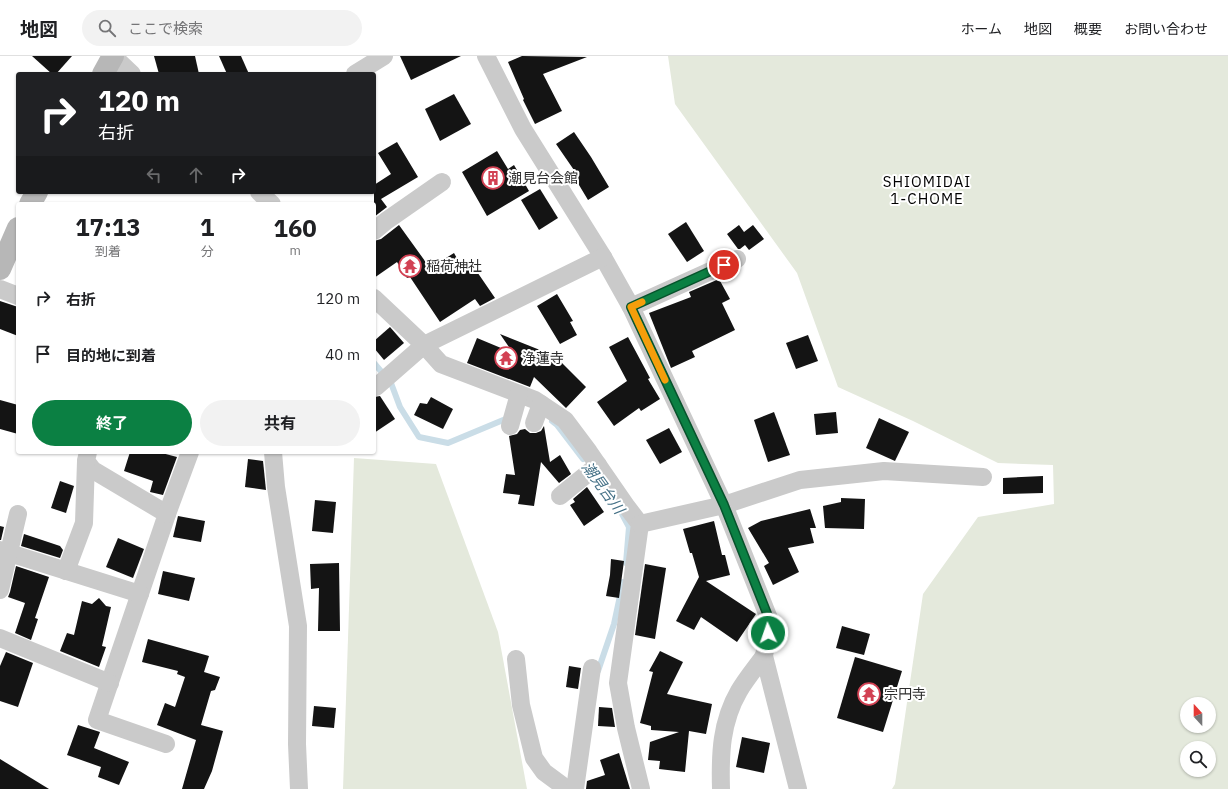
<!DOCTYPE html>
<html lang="ja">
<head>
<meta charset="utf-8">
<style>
	:root { --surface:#fff; --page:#f2f2f2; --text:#202124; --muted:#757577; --line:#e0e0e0; --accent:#0b8043 }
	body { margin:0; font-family:"IBM Plex Sans","Noto Sans JP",sans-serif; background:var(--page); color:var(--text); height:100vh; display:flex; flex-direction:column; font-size:15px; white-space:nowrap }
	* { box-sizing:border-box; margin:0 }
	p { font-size:13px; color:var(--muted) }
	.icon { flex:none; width:22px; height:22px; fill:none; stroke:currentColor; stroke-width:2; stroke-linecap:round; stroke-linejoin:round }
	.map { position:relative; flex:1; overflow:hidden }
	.sheet { position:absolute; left:16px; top:146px; width:360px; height:252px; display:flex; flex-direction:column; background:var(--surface); border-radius:4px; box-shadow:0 1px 3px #0004 }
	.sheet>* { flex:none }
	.banner { position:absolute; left:16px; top:16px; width:360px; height:122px; border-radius:4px; box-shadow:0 1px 3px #0004; background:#202124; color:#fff; overflow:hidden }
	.needle { width:26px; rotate:339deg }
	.buttons { position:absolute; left:1180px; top:641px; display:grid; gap:8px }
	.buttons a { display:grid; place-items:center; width:36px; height:36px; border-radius:50%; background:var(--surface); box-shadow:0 1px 3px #0004; font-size:20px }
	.pin { position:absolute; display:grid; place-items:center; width:34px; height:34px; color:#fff; margin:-17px; border:2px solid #fff; border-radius:50%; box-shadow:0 1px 4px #0007 }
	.me { position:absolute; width:44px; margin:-22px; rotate:357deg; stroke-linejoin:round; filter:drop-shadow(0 0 3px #0008) }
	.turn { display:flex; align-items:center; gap:14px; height:84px; padding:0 16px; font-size:18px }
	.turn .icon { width:52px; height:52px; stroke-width:2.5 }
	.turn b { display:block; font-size:28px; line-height:34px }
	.lanes { display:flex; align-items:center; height:38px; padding:0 16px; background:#0003; justify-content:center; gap:20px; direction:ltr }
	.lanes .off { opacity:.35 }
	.eta { display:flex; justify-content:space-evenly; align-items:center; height:68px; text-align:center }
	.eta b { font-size:24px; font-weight:700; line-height:28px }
	.action { display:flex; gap:8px; margin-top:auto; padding:8px 16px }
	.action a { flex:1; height:46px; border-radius:24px; background:var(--accent); color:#fff; font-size:16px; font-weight:700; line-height:46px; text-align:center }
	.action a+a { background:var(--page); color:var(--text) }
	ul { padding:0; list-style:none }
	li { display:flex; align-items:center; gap:12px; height:56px; padding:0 16px }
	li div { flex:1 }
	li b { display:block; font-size:15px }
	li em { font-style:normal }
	header { display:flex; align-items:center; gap:24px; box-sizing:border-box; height:56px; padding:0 20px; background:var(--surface); border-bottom:1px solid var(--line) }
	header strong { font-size:19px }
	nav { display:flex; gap:22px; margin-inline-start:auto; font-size:14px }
	.search { width:280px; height:36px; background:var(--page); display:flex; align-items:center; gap:10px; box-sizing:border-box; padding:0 14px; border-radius:22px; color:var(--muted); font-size:15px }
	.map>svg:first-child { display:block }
	.green { fill:#e4e9dc; fill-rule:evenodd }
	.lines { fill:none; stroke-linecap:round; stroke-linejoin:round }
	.stream { stroke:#cadde7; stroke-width:6 }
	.building { fill:#141414 }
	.street { stroke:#cacaca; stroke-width:18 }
	.secondary { stroke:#b7b7b7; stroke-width:22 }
	.route-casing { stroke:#07532c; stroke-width:10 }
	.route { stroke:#0b8043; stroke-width:7 }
	.slow { stroke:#f59e0b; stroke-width:7 }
	.labels { text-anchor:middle; stroke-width:4; stroke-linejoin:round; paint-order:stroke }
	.poi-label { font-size:14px; fill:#2d2d2d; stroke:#fff; text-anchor:start }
	.neighbourhood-label { font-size:15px; letter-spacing:1px; fill:#000; stroke:#fff }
	.water-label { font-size:15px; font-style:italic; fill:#447086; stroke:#fff }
</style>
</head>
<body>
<header>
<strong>地図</strong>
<div class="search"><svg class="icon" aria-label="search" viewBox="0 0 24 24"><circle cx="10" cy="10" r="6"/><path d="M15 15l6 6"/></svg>ここで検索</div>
<nav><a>ホーム</a><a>地図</a><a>概要</a><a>お問い合わせ</a></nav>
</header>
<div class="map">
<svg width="1228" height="733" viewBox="0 0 1228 733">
	<rect width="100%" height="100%" fill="#fff"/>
	<g class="green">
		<path d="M668 0H1228V733H892L895 728 923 538 978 461 1054 448 1053 409 998 407 913 365 838 331 797 217 675 48ZM1187 648H1209V670H1187ZM1187 692H1209V714H1187Z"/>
		<polygon points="354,402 436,408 498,576 527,733 343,733"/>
	</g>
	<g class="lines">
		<g class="stream">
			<polyline points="374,307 391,327 400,351 419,381 448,387 508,362"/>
			<polyline points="552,365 557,369 583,403"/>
			<polyline points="622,458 629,471 626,507"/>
			<polyline points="598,615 614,568 623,526"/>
		</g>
	</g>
	<g class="building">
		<polygon points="32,0 72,0 56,18 52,18"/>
		<polygon points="154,0 195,0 199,18 159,18"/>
		<polygon points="219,0 241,0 249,18 227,18"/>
		<polygon points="400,0 461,0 411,24"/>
		<polygon points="522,0 587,1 543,18 562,55 535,68 523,44 524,43 508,6"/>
		<polygon points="454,38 471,68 440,85 425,53"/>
		<polygon points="574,76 591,101 609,131 588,144 573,119 576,117 556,88"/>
		<polygon points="397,86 418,121 381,143 387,151 374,161 374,129 391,118 378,97"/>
		<polygon points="497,95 508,113 514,109 529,135 487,160 462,116"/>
		<polygon points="540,133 558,162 539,174 521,144"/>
		<polygon points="686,166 704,195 687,206 668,178"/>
		<polygon points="399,169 430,212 454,197 463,213 471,207 495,242 480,250 475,243 440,266 410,221 407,222 397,206 374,222 374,185 381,183"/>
		<polygon points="739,169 744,176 753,169 764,183 749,194 745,189 740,193 738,193 727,178"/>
		<polygon points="719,223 730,243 722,247 735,274 692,295 695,301 671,312 649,257 691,241 689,236"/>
		<polygon points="557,238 573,265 570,266 577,279 560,288 537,250"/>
		<polygon points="0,245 18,251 18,280 0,273"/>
		<polygon points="390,271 404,287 384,304 374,292 374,285"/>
		<polygon points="500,278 555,300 586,331 566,352 534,321 530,331 467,307 477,282 513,297"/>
		<polygon points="808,279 818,305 796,313 786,287"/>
		<polygon points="628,281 650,322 648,323 660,343 641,355 639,352 614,370 597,346 627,325 609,291"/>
		<polygon points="380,340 395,363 374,377 374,341"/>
		<polygon points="431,341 453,353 443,373 414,359 420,347 427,348"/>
		<polygon points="0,344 18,349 18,378 0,373"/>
		<polygon points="774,356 790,399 768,406 754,364"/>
		<polygon points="836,356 838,377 816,379 814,358"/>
		<polygon points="879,362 909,376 895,405 866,392"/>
		<polygon points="544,370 550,406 560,399 571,418 559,427 541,406 534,450 518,448 520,439 503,437 506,418 515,419 509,380 517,378 520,374 525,373 530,377 536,377 541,375"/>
		<polygon points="669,372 682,396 660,408 646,384"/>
		<polygon points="130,396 158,396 177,401 163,439 150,436 153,425 124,415"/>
		<polygon points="248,403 263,405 266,434 245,431"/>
		<polygon points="1043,420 1043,437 1003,438 1003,422"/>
		<polygon points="60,425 74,430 66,457 51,452"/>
		<polygon points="587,431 604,456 584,470 570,449 575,446 573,443"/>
		<polygon points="841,442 865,443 864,473 825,472 823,450 841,446"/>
		<polygon points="315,444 336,446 333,477 312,475"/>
		<polygon points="810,453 816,472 810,472 814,487 788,492 799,516 773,529 764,510 769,507 748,472 761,465"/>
		<polygon points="178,460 205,465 201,486 173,481"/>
		<polygon points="714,465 722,499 725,499 730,519 706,525 756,558 737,586 701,561 694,574 676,565 699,521 692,497 690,497 683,473"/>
		<polygon points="0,470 4,471 1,484 0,484"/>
		<polygon points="24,478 60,490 63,494 60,502 21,490"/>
		<polygon points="118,482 144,493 133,522 106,511"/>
		<polygon points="611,503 624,505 619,542 606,540 610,519"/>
		<polygon points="339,507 340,575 318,575 319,532 311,533 310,508"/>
		<polygon points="645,508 666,512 655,583 635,579"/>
		<polygon points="16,510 49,521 35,562 38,563 31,584 15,577 25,547 8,541 10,536"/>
		<polygon points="163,515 195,522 189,545 158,538"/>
		<polygon points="99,542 106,550 111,551 102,590 106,591 99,611 60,595 67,577 74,579 82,545 92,548"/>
		<polygon points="842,570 870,578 864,599 836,592"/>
		<polygon points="148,583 209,600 204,616 220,621 215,634 211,635 201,669 223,675 212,715 204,733 182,733 196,684 157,669 165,647 175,651 185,621 177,618 178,615 142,606"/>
		<polygon points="660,595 683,606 667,638 712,648 706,678 689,675 685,716 659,713 660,705 648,704 650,686 679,676 651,674 651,670 640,667 653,616 649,615"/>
		<polygon points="6,596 33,607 18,651 0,645 0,610"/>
		<polygon points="855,601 902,615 883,676 837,662"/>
		<polygon points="569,610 581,612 578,633 566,631"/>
		<polygon points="314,650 336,652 334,672 312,670"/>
		<polygon points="599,651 612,652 615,671 598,670"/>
		<polygon points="78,669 100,676 94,692 129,706 119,729 98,721 101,711 67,699"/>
		<polygon points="742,681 770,687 764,717 736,711"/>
		<polygon points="619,697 630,733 586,733 587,725 605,719 600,704"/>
		<polygon points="0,703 49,733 0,733"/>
	</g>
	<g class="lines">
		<g class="street">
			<polyline points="486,0 523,73 603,201 631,251 724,449 770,565 764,600 798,733"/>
			<polyline points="114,1 132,18"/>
			<polyline points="355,18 384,0"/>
			<polyline points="259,136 272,148"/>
			<polyline points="374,175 386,165 442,126"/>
			<polyline points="0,233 18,240"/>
			<polyline points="374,242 424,289 441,308 535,344 565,364 589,396 627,451 640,468 618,627 626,672 641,733"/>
			<polyline points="631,251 737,203"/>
			<polyline points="376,331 424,289 603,201"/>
			<polyline points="534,367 541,348"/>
			<polyline points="510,370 519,338"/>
			<polyline points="88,396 86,405 93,414 167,458 97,664 166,688"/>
			<polyline points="273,396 276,431 298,570 297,688 299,733"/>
			<polyline points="560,440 598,409"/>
			<polyline points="167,458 190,396"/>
			<polyline points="640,468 724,449 800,424 884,415 983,421"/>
			<polyline points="0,494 140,538"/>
			<polyline points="66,515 84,467 86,405"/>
			<polyline points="0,534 18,458"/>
			<polyline points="0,582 110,627"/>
			<polyline points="516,603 521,649 534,702 544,716 567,733"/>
			<polyline points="575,733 592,612"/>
			<path d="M721 733C720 698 721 666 739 635 746 623 756 611 764 600"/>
		</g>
		<g class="secondary">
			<polyline points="103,18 113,0"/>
			<polyline points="30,148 37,136"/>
			<polyline points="0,213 18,172"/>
		</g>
	</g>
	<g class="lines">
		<g class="route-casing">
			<polyline id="route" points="724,209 631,251 724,449 770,565 768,577"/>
		</g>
		<use href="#route" class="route"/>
		<polyline class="slow" points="642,246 631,251 665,324"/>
	</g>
	<defs>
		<g id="building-ring" transform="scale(1.15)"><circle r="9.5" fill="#fff" stroke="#d24153" stroke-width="1.5"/><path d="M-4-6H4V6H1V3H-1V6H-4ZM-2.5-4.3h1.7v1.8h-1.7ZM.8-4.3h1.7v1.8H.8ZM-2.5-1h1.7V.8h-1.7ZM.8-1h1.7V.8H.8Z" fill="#d24153"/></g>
		<g id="temple-ring" transform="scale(1.15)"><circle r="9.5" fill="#fff" stroke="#d24153" stroke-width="1.5"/><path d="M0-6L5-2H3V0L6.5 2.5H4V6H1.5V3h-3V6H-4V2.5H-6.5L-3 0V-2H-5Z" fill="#d24153"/></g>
	</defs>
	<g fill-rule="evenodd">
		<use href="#building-ring" x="493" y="122"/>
		<use href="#temple-ring" x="410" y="210"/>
		<use href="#temple-ring" x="506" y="302"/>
		<use href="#temple-ring" x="869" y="638"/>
	</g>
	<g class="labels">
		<g class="poi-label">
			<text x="508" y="127">潮見台会館</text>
			<text x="426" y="215">稲荷神社</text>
			<text x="522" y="307">浄蓮寺</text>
			<text x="884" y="643">宗円寺</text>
		</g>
		<g class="neighbourhood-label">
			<text x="927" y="131">SHIOMIDAI<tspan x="927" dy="17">1-CHOME</tspan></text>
		</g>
		<g class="water-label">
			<text transform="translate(603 432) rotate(54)" y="5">潮見台川</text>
		</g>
	</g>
</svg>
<div class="buttons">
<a><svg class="needle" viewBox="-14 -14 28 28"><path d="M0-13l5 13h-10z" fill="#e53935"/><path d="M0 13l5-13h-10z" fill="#757577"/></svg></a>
<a><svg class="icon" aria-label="search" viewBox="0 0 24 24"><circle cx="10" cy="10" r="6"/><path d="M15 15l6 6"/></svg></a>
</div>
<div class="pin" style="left:724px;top:209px;background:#d93025"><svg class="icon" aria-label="arrive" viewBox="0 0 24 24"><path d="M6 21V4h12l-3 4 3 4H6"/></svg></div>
<svg class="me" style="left:768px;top:577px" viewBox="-20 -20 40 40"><circle r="17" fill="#0b8043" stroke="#fff" stroke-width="3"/><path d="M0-11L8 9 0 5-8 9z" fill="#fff"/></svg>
<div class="banner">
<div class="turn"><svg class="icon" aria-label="right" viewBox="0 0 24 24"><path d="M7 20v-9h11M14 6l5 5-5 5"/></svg><div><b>120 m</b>右折</div></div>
<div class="lanes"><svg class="icon off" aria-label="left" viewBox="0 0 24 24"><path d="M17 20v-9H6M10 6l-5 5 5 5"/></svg><svg class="icon off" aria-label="ahead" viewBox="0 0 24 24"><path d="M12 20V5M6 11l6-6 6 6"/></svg><svg class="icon" aria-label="right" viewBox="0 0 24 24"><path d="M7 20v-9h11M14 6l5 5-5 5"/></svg></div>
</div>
<section class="sheet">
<div class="eta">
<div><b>17:13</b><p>到着</p></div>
<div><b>1</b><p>分</p></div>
<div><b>160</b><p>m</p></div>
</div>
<ul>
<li><svg class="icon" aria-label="right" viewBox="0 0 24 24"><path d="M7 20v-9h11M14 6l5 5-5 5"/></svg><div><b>右折</b></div><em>120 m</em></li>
<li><svg class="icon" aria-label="arrive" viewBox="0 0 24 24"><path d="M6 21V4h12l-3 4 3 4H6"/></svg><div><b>目的地に到着</b></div><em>40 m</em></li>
</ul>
<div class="action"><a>終了</a><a>共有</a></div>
</section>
</div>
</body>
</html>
